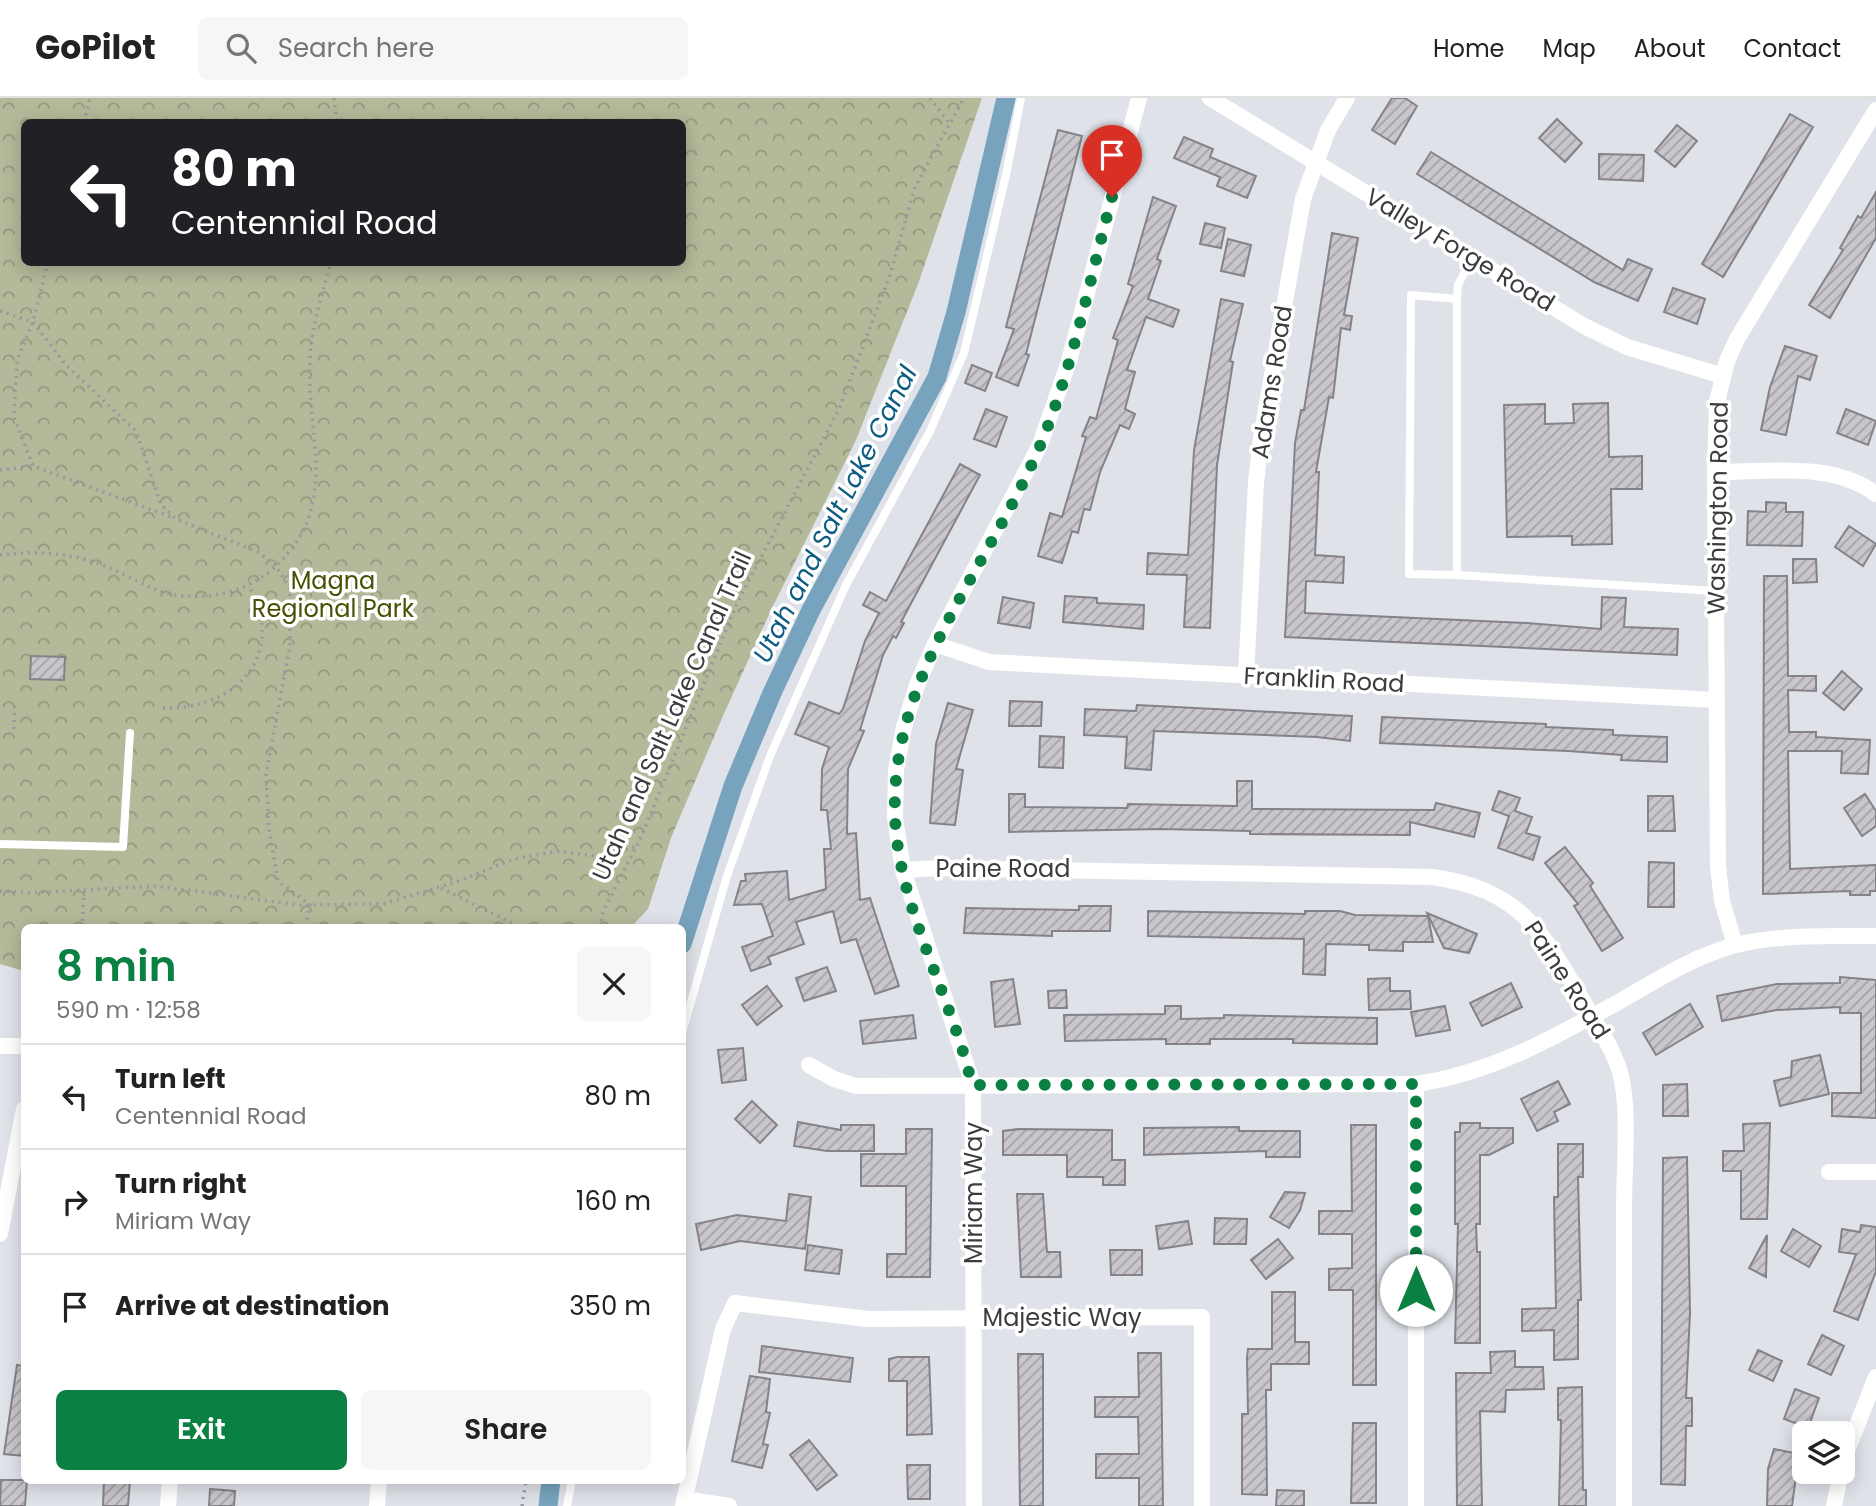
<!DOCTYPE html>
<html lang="en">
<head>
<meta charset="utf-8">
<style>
	:root { --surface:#fff; --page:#f6f6f6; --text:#222; --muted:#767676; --line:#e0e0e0; --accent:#0b8043 }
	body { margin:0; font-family:Poppins,sans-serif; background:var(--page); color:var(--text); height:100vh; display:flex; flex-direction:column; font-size:26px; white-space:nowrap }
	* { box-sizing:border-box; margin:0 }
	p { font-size:23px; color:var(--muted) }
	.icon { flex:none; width:38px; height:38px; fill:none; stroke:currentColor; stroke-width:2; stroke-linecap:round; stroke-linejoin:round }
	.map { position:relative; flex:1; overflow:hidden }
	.panel { position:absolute; left:21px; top:826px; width:665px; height:560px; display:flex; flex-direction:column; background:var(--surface); border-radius:10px; box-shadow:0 4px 18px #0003 }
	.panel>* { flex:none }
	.banner { position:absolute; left:21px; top:21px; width:665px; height:147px; border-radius:10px; box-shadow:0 4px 18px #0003; background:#202124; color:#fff; overflow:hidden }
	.fabs { position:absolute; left:1792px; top:1323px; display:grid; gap:14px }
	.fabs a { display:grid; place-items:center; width:63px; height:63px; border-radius:10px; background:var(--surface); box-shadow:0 4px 18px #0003; font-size:35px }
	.pin { position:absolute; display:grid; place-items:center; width:60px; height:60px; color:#fff; margin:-72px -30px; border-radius:50% 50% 50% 0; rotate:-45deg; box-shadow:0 0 7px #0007 }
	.pin .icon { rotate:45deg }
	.me { position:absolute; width:77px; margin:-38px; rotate:0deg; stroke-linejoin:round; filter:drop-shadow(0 0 5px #0008) }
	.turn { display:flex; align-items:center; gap:24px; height:147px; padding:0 35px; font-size:32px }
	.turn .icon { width:91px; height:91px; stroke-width:2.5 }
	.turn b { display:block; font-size:49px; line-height:60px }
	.round { display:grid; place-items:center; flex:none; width:74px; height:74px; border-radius:10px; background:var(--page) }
	.overview { display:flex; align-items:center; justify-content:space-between; height:119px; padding:0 35px }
	h1 { font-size:42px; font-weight:600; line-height:52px; color:var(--accent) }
	.primary-button { display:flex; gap:14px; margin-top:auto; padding:14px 35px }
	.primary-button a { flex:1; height:80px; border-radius:10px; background:var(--accent); color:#fff; font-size:28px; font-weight:600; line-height:80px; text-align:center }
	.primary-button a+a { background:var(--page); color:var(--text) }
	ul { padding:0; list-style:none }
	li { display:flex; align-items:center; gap:21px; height:105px; padding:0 35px; border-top:2px solid var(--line) }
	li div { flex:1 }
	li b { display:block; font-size:26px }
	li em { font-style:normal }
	header { display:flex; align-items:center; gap:42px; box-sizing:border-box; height:98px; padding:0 35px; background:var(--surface); border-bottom:2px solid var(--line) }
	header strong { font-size:33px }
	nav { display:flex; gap:38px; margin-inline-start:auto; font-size:24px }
	.search { width:490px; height:63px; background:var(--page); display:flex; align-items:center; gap:18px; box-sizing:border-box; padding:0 24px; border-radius:10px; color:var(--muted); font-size:26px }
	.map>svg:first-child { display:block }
	.park { fill:url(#park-crowns); fill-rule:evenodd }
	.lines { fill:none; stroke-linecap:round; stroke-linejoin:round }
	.canal { stroke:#77a3be; stroke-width:19 }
	.building { fill:url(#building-hatch); stroke:#858388; stroke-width:2 }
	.path { stroke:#96999d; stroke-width:3.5; stroke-dasharray:2 5; stroke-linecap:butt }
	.lane { stroke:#fff; stroke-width:8 }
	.street { stroke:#fff; stroke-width:16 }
	.route { stroke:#0b8043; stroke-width:12; stroke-dasharray:0 21.6 }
	.labels { text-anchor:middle; stroke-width:7; stroke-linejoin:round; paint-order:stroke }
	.street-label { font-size:24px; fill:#3b3c3e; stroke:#fff }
	.park-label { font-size:24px; fill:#4a5003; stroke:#fff }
	.water-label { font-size:26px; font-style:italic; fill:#0c5d81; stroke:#fff }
</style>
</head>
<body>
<header>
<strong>GoPilot</strong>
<div class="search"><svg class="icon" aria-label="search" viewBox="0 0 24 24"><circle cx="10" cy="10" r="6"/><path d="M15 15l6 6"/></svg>Search here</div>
<nav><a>Home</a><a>Map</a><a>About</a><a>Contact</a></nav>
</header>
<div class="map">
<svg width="1876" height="1408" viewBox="0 0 1876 1408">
	<defs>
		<pattern id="park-crowns" width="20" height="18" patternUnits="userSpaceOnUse" patternTransform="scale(1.75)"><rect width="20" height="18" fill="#b4b999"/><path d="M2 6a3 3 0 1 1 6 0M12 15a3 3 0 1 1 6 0" fill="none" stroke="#94987e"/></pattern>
		<pattern id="building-hatch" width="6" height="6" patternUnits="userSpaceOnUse" patternTransform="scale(1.75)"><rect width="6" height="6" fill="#c9c6cc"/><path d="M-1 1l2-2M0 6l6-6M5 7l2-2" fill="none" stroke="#a4a2a7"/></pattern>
	</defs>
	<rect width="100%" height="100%" fill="#dfe3e9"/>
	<path class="park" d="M0 0H982L918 186 856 342 772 510 722 620 671 740 648 811 631 829 24 830V873L0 866ZM24 24H682V164H24Z"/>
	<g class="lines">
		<g class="canal">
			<polyline points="682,846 733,688 772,595 811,512 937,279 956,214 1006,0"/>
			<polyline points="548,1408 551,1382"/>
		</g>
	</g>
	<g class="building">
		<polygon points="1392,0 1405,0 1417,8 1395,46 1372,32"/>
		<polygon points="1790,16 1813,29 1723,179 1702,166"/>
		<polygon points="1557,21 1582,45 1565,64 1539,40"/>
		<polygon points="1677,27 1697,43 1675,69 1655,53"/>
		<polygon points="1058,32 1082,38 1026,256 1029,257 1018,288 996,279 1014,231 1006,229"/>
		<polygon points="1184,39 1213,51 1210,59 1256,78 1247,100 1217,88 1220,79 1174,60"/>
		<polygon points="1431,54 1623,172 1628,161 1652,171 1638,203 1594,184 1417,76"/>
		<polygon points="1599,56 1644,57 1643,83 1599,81"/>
		<polygon points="1876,94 1876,140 1830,220 1809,207 1843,152 1840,150 1858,118 1861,120"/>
		<polygon points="1153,99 1176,108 1157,161 1161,163 1148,201 1179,212 1173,229 1146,219 1127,272 1135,274 1125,311 1135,316 1129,331 1120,327 1100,374 1090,412 1084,411 1078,435 1072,433 1062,465 1038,458 1050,415 1062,419 1086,339 1082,338 1090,319 1096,321 1118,242 1113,240 1133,188 1128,186"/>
		<polygon points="1205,125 1225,130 1221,150 1200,146"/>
		<polygon points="1332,135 1358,140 1344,217 1352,218 1350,232 1341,230 1333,300 1329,299 1316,374 1319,374 1315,457 1344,459 1343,485 1306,483 1305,515 1527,525 1601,531 1602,499 1626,500 1624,529 1678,531 1677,557 1285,539 1295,345 1301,312 1304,312"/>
		<polygon points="1228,141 1251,147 1244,178 1221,173"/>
		<polygon points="1673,190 1705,201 1697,226 1664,214"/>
		<polygon points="1221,201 1243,206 1230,263 1233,264 1217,367 1210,530 1184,529 1187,477 1147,476 1148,455 1188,457 1194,352"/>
		<polygon points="1785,248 1817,258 1810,282 1798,278 1786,337 1761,332 1770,289"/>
		<polygon points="972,267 992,275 985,293 965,285"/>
		<polygon points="1608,305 1609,359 1642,358 1642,391 1611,391 1612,446 1572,447 1572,438 1507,439 1504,307 1545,306 1545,326 1574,325 1573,306"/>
		<polygon points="986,311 1007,319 996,349 974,341"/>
		<polygon points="1846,311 1876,323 1868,347 1837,335"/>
		<polygon points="960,366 980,377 901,524 904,525 896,540 893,538 883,557 860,632 864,633 848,671 847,736 856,735 860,802 870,800 899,888 875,896 856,841 841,845 833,813 796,824 804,846 768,859 771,866 751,873 742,849 773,838 762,806 734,807 741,783 746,783 745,776 787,773 789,802 826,791 824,751 831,751 827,712 821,712 822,671 829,649 795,636 809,604 839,616 843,611 865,543 879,515 863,507 870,494 886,503"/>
		<polygon points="1766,404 1786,405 1786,414 1803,414 1802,448 1747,447 1748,413 1766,414"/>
		<polygon points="1849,428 1876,446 1863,468 1835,449"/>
		<polygon points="1793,461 1816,461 1817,484 1793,485"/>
		<polygon points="1764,478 1787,478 1788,578 1816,578 1816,593 1788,592 1789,634 1816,634 1816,639 1870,642 1868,676 1841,675 1842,653 1788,653 1790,771 1876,767 1876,793 1870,793 1870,797 1850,797 1850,793 1763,796"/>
		<polygon points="1065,498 1097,500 1097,505 1144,507 1143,531 1063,524"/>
		<polygon points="1003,499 1034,505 1030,530 998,525"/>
		<polygon points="31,558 65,559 64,582 30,581"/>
		<polygon points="1842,573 1862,591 1844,612 1823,595"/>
		<polygon points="1010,603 1042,604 1041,628 1009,628"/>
		<polygon points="948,605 973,612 956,671 963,672 955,727 930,725 936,646"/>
		<polygon points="1137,607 1352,618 1350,643 1317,639 1154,633 1151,672 1125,670 1127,639 1084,637 1085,611 1136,613"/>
		<polygon points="1382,619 1546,626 1546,629 1613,632 1613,637 1667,639 1667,664 1621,662 1622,657 1568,653 1380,645"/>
		<polygon points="1040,638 1064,639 1063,670 1039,669"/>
		<polygon points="1237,683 1252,683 1252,711 1434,712 1436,705 1480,715 1474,739 1410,724 1410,737 1250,736 1250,733 1161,731 1009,734 1009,696 1025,696 1025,709 1127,710 1128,706 1237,708"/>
		<polygon points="1499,693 1520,700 1515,713 1532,719 1526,735 1540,739 1533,762 1498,750 1509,718 1492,712"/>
		<polygon points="1865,696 1876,713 1876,728 1862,738 1844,710"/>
		<polygon points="1648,698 1673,698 1675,733 1648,733"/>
		<polygon points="1565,749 1593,785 1590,788 1623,840 1602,853 1574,808 1578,806 1545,765"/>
		<polygon points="1649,764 1674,765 1674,809 1648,809"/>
		<polygon points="1079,808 1111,808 1110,833 1052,833 1052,838 964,835 966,810 1079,812"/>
		<polygon points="1148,813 1305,816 1305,813 1340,813 1355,817 1428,818 1433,844 1403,844 1403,853 1369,852 1369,847 1326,846 1325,877 1303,876 1304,841 1148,838"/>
		<polygon points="1427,815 1477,836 1469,855 1444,850"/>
		<polygon points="827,869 836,893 804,903 796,880"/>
		<polygon points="1840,879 1876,882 1876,1020 1832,1018 1832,995 1861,995 1861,915 1840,915 1840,909 1776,912 1722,923 1717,898 1777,886 1840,885"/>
		<polygon points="1390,880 1390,893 1410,893 1411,911 1369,912 1368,881"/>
		<polygon points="1013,881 1020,926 995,929 991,884"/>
		<polygon points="1511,885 1522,909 1482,928 1470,905"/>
		<polygon points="767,888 782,908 757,927 742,907"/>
		<polygon points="1066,892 1067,910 1049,910 1048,893"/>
		<polygon points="1690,906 1703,929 1656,957 1643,935"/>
		<polygon points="1165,908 1181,908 1181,921 1224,920 1224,917 1377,920 1377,946 1293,945 1293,941 1210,941 1210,946 1166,946 1166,941 1065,943 1064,917 1165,916"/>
		<polygon points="1445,908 1450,932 1416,938 1411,914"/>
		<polygon points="913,917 916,940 863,946 860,923"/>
		<polygon points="743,950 746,982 722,985 718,952"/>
		<polygon points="1820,957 1829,996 1780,1008 1774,983 1791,979 1792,963"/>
		<polygon points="1558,983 1570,1006 1554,1014 1558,1023 1537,1033 1521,1001"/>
		<polygon points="1687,986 1688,1018 1663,1018 1663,987"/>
		<polygon points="752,1003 777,1027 760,1045 735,1021"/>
		<polygon points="798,1024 841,1032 841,1027 874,1027 874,1053 827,1053 794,1048"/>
		<polygon points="1460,1025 1480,1025 1480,1030 1513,1030 1513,1045 1489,1057 1480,1057 1480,1126 1476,1126 1477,1154 1480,1154 1480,1245 1455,1245 1458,1126 1455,1126 1455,1034 1460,1034"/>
		<polygon points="1770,1025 1767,1121 1741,1121 1741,1073 1723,1073 1723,1053 1744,1053 1743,1026"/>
		<polygon points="1351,1027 1376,1027 1376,1287 1353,1287 1353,1192 1329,1192 1329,1171 1352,1170 1352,1136 1319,1136 1319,1113 1352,1113"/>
		<polygon points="1239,1029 1239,1033 1300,1033 1300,1059 1266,1059 1266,1053 1144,1057 1144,1030"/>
		<polygon points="906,1031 932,1031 930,1179 887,1179 887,1156 906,1156 906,1088 861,1088 861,1056 906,1056"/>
		<polygon points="1019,1031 1112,1032 1112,1062 1125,1062 1125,1087 1103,1087 1103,1079 1067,1079 1067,1057 1003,1057 1003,1033"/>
		<polygon points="1558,1046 1583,1046 1583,1079 1578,1079 1581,1202 1578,1202 1578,1261 1554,1262 1554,1232 1522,1233 1522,1211 1556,1210 1554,1099 1558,1099"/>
		<polygon points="1687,1059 1690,1215 1686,1300 1692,1300 1692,1328 1686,1328 1685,1387 1661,1386 1663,1060"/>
		<polygon points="1285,1094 1305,1095 1300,1112 1289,1130 1270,1119"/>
		<polygon points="789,1096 811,1099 805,1151 740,1143 701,1152 696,1126 737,1117 786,1123"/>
		<polygon points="1017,1096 1043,1096 1047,1154 1060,1154 1061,1179 1021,1179"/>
		<polygon points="1215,1120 1247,1121 1246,1146 1214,1146"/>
		<polygon points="1188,1123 1192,1146 1159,1151 1156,1128"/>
		<polygon points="1861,1127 1876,1129 1876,1173 1858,1222 1834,1213 1856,1156 1839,1154 1842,1131 1860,1134"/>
		<polygon points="1793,1131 1821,1148 1809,1169 1781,1153"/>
		<polygon points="1767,1137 1766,1179 1749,1170"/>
		<polygon points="1278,1141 1293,1160 1266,1181 1251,1162"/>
		<polygon points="808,1147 842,1152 839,1176 805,1172"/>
		<polygon points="1110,1152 1142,1152 1142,1177 1111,1177"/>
		<polygon points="1272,1194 1295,1194 1295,1244 1309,1244 1309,1266 1271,1266 1271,1292 1266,1292 1267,1397 1242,1396 1242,1316 1248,1316 1247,1260 1248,1251 1272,1251"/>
		<polygon points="1822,1237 1844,1248 1831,1277 1808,1266"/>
		<polygon points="762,1248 853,1260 850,1284 759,1274"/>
		<polygon points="1758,1252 1782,1263 1773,1283 1749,1272"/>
		<polygon points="1515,1253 1515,1269 1543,1269 1544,1291 1506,1292 1505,1314 1480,1313 1482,1408 1457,1408 1456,1275 1491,1275 1490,1254"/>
		<polygon points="1138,1255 1161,1255 1163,1408 1139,1408 1139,1380 1096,1380 1096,1356 1139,1356 1138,1319 1095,1319 1095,1299 1139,1299"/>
		<polygon points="1018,1256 1043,1256 1043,1408 1020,1408"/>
		<polygon points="897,1259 929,1259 932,1336 907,1337 907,1283 889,1283 889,1261"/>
		<polygon points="17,1267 24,1268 24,1358 4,1356"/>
		<polygon points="750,1278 770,1281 766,1314 770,1315 763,1346 768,1347 762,1370 732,1363"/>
		<polygon points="1582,1289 1583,1392 1586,1392 1586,1408 1559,1408 1561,1322 1558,1322 1558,1290"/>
		<polygon points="1795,1291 1819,1300 1808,1330 1784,1321"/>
		<polygon points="1353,1325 1376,1325 1376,1405 1351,1405"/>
		<polygon points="809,1342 837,1377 817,1392 790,1357"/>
		<polygon points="1774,1351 1799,1356 1792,1408 1767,1408 1768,1371"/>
		<polygon points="907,1367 930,1367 930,1401 908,1401"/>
		<polygon points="1,1382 27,1382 25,1408 0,1408"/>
		<polygon points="104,1382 130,1382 128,1408 103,1408"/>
		<polygon points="210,1391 235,1393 234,1408 209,1408"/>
		<polygon points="1277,1392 1304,1393 1304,1408 1276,1408"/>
	</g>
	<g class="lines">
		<g class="path">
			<polyline points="334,0 337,24"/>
			<polyline points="930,0 950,26"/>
			<polyline points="84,24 90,0"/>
			<polyline points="48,164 33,224 17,262 14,319 33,368 174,420"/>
			<polyline points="0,213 33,224 66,267 136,333 161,407 176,421 258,454 276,468 290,491 290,547 266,677 269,732 278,783 310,807 305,830"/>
			<polyline points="0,372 33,368"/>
			<path d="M0 457C39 452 78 455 114 472 137 482 158 496 183 498 218 501 251 491 276 468 341 406 306 341 310 263 311 229 322 197 331 164"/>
			<path d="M163 610C212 612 265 584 262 529 261 514 254 501 249 487"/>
			<polyline points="14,631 15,604"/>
			<polyline points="441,790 522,830"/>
			<polyline points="0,793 30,795 156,788 299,807 383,806 459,783 514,761 558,753 602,759 637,748"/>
			<polyline points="82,830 84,790"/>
			<polyline points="600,830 603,814 642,737 737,505 839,311 890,177 915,89 964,0"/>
			<polyline points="522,1408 526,1382"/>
		</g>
		<g class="lane">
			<polyline points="1472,160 1458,187 1457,201 1457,477 1715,493"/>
			<polyline points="1457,201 1411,197 1409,476 1457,477"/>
			<polyline points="0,746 123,749 130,635"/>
			<polyline points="682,935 727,778 770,658 846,487 930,333 964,255 1006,77 1021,0"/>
			<polyline points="567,1408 572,1382"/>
		</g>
		<g class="street">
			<polyline points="1210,0 1584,228 1627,249 1723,278"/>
			<path d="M1715 374C1767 374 1832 363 1876 396"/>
			<polyline points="935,546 989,564 1716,602"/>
			<polyline points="1246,578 1256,385 1261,340 1303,101 1328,32 1347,0"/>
			<path d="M903 772 940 770 1432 779C1520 791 1542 833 1583 903 1596 926 1612 948 1620 974 1630 1010 1624 1072 1624 1111 1624 1210 1624 1309 1624 1408"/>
			<polyline points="1735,847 1722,803 1718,768 1715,374 1717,304 1727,263 1737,241 1876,12"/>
			<polyline points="0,948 24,948"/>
			<path d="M809 967 834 981 856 988 1416 986C1492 975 1555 939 1622 902 1657 882 1693 859 1732 848 1778 836 1829 838 1876 838"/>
			<polyline points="1416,986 1416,1408"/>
			<polyline points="1829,1074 1876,1074"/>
			<polyline points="0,1136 24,1011"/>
			<polyline points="1843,1363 1876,1279"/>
			<polyline points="684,1401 729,1408"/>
			<polyline points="168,1408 170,1382"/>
			<polyline points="377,1408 379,1382"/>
			<polyline points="683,1408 723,1231 735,1205 868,1221 1202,1219 1202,1408"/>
			<polyline points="974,1408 973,987 903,772 895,720 896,672 904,629 917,587 935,546 1040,347 1069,263 1139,0"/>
			<polyline points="1834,1408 1841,1374"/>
		</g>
	</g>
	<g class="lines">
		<path class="route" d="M1112 99C1090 181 1073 269 1040 348 988 471 890 577 895 718 898 809 952 899 972 987L1416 986V1192"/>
	</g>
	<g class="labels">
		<g class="street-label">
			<text transform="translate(1460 152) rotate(31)" y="8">Valley Forge Road</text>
			<text transform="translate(1272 284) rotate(-81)" y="8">Adams Road</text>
			<text transform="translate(1718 410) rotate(-89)" y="8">Washington Road</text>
			<text transform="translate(1324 582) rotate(3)" y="8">Franklin Road</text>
			<text transform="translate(672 618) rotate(-66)" y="8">Utah and Salt Lake Canal Trail</text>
			<text x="1003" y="779">Paine Road</text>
			<text transform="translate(1567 882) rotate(57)" y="8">Paine Road</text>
			<text transform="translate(974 1095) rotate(-90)" y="8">Miriam Way</text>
			<text x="1062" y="1228">Majestic Way</text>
		</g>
		<g class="park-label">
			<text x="333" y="491">Magna<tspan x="333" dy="28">Regional Park</tspan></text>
		</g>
		<g class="water-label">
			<text transform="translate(835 416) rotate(-63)" y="9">Utah and Salt Lake Canal</text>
		</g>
	</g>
</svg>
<div class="fabs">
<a><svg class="icon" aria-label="layers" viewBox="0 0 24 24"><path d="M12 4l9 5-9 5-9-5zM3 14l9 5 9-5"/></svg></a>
</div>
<div class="pin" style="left:1112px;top:99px;background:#d93025"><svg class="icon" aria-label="arrive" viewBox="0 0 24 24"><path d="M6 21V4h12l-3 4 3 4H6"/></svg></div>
<svg class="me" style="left:1416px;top:1192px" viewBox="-20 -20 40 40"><circle r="19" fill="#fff"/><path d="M0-13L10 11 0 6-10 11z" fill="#0b8043"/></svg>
<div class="banner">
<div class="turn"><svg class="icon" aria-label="left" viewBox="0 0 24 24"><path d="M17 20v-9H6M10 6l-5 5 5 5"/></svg><div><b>80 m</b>Centennial Road</div></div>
</div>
<section class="panel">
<div class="overview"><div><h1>8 min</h1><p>590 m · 12:58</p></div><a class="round"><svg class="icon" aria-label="close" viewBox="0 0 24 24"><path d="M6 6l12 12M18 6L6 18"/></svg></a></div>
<ul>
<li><svg class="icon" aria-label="left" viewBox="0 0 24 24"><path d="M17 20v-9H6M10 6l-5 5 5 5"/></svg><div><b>Turn left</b><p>Centennial Road</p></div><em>80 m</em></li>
<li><svg class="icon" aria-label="right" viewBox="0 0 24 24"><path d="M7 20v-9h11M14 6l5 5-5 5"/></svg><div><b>Turn right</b><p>Miriam Way</p></div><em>160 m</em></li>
<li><svg class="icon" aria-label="arrive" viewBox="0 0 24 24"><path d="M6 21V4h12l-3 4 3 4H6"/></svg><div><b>Arrive at destination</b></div><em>350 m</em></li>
</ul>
<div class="primary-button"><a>Exit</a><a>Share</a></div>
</section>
</div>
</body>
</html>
